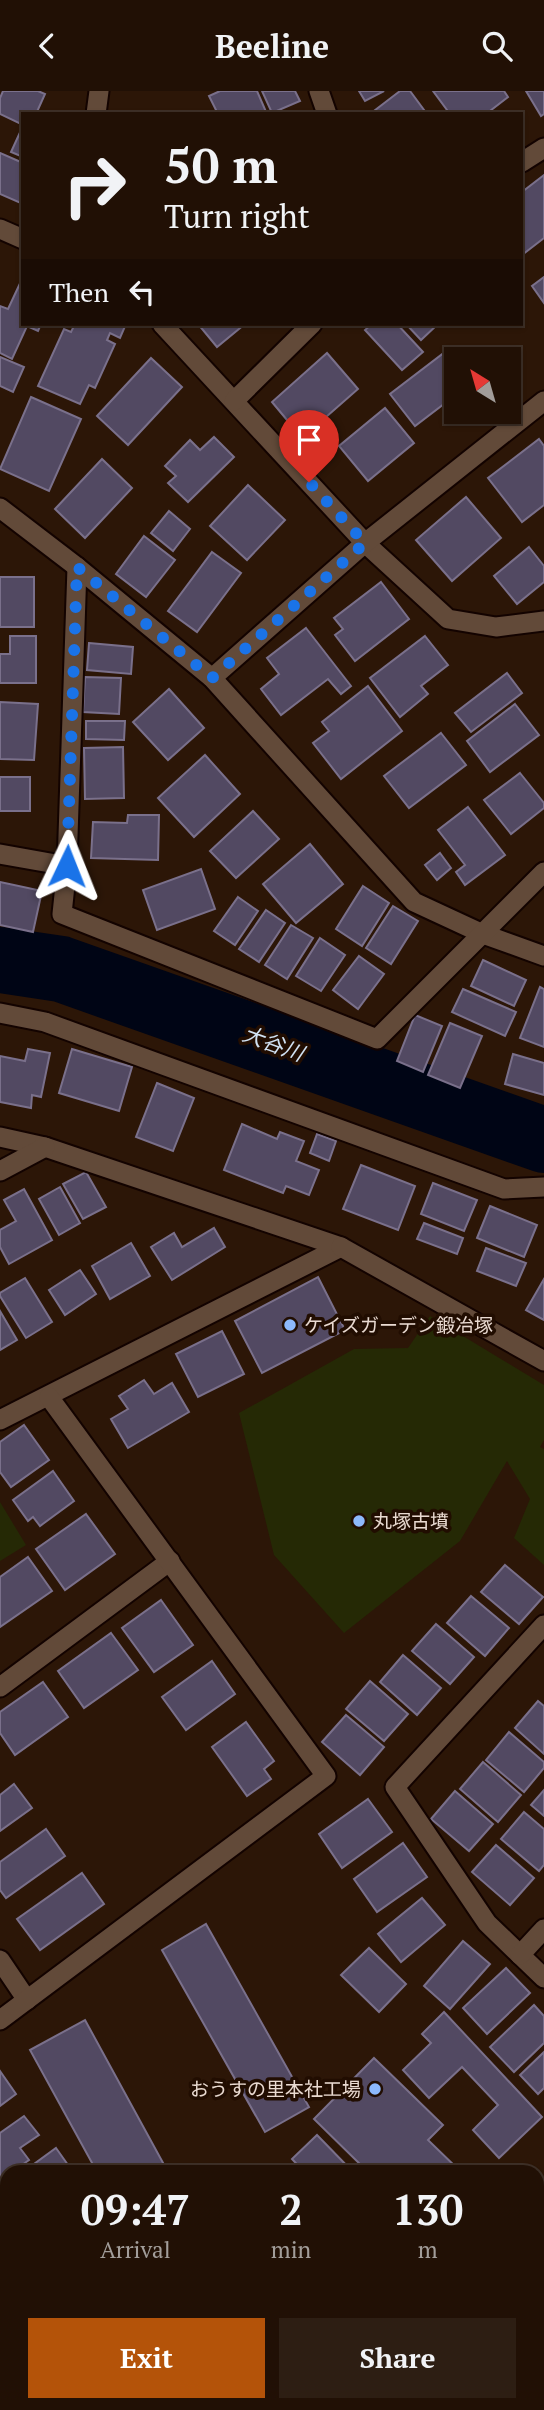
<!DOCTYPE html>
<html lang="en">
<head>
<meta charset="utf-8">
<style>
	:root { --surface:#211005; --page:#2d1e13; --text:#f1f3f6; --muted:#a29d9a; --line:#3e3027; --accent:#b45309 }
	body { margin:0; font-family:"PT Serif","Noto Sans JP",serif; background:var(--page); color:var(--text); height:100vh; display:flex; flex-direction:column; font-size:26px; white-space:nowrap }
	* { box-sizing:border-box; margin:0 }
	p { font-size:23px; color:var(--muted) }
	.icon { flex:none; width:38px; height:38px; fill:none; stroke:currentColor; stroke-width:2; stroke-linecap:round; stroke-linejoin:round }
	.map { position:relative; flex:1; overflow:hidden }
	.sheet { position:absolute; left:0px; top:2074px; width:544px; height:247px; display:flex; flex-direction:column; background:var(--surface); border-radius:21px 21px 0 0; box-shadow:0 2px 5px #0004,0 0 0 2px var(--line) }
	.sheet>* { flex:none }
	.banner { position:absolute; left:21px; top:21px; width:502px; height:214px; border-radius:0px; box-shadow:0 2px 5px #0004,0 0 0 2px var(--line); background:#211005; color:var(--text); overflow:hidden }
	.needle { width:46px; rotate:323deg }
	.buttons { position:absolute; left:444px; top:256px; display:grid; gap:14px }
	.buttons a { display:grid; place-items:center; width:77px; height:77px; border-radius:0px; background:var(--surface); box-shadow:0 2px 5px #0004,0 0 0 2px var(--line); font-size:35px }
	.pin { position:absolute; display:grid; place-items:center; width:60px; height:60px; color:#fff; margin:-72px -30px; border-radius:50% 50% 50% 0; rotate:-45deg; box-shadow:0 0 7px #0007 }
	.pin .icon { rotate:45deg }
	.me { position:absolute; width:77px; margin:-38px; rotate:2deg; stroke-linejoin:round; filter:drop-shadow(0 0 5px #0008) }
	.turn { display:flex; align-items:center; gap:24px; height:147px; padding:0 28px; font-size:32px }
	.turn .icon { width:91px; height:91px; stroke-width:2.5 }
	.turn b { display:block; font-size:49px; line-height:60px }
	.then { display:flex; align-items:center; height:66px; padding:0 28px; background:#0003; gap:14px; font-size:26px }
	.eta { display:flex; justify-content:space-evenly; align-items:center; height:119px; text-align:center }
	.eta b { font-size:42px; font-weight:600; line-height:49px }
	.cta { display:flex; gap:14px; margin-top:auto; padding:14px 28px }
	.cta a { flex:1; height:80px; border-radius:0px; background:var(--accent); color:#fff; font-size:28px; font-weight:600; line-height:80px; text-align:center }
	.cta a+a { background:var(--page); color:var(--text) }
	header { display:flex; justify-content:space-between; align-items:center; height:91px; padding:0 28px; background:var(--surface); font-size:32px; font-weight:600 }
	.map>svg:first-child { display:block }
	.green { fill:#252905 }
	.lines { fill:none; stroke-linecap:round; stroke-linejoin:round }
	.river { stroke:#000515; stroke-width:66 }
	.building { fill:#524962; stroke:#7a708b; stroke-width:2 }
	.minor-casing { stroke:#130300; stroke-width:23 }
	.tertiary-casing { stroke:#130300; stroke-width:23 }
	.minor { stroke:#624a39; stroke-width:19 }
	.tertiary { stroke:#624a39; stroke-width:19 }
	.route { stroke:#1a73e8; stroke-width:12; stroke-dasharray:0 21.6 }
	.poi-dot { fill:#8db9fc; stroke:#210d01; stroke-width:2.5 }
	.labels { text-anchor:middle; stroke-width:7; stroke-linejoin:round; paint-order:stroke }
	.poi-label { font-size:19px; fill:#e9dad1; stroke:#210d01; text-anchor:start }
	.water-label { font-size:21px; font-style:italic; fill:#d1e2f3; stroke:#210d01 }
</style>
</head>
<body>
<header><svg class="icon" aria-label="back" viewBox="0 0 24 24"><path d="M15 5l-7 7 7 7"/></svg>Beeline<svg class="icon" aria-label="search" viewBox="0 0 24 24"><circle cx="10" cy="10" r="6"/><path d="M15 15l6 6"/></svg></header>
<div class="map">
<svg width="544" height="2319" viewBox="0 0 544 2319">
	<rect width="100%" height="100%" fill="#2c1607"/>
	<g class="green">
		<polygon points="430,1225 544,1294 544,1349 540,1356 544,1358 544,1474 514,1447 530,1408 507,1370 460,1450 344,1542 274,1464 239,1322 354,1258 408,1257"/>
		<polygon points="0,1411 26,1454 0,1470"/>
	</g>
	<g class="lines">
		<polyline class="river" points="0,869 61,878 544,1049"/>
	</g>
	<g class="building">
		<polygon points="3,0 38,0 45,3 36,23 23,23 23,34 0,23 0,7"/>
		<polygon points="220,0 257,0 267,23 218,23 209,5"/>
		<polygon points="262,0 295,0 300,10 272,22"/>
		<polygon points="359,0 384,0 365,10"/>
		<polygon points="400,0 410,0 427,23 370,23"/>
		<polygon points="433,0 504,0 508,6 486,23 450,23"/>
		<polygon points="526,0 544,0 544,23 541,25"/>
		<polygon points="22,37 23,37 23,66 11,61"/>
		<polygon points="0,62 23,72 23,113 0,103"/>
		<polygon points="544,84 544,147 522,164 522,101"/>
		<polygon points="23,186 23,233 41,233 38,240 27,235 12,268 0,262 0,215 8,218"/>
		<polygon points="544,186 544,212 532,195"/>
		<polygon points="75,233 126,233 120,247 110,242 107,249 115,253 95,297 89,294 80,313 38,295 64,238 71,241"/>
		<polygon points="198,233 245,233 217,256"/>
		<polygon points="372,233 397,233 423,261 402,279 365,239"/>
		<polygon points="406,233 438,233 421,249"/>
		<polygon points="445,261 457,276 457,303 415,335 390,303"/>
		<polygon points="327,262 358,298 302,347 272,311"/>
		<polygon points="0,266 24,276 13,301 0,295"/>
		<polygon points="151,267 182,296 128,354 97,325"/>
		<polygon points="31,306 81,328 49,400 0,378"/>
		<polygon points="385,317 414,352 368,390 339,355"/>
		<polygon points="214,346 234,366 188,411 168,392 176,385 165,375 190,349 200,359"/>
		<polygon points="539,348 544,355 544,414 522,431 488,387"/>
		<polygon points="102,368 132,397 85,447 55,418"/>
		<polygon points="248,394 285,429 247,469 210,435"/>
		<polygon points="466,406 501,447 452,490 416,449"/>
		<polygon points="169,420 190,438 173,460 151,442"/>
		<polygon points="144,445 175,469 146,506 116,483"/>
		<polygon points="529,456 544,475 544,491 517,513 494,485"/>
		<polygon points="212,461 241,482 197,541 168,520"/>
		<rect x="0" y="486" width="34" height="50"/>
		<polygon points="381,491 409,528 355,570 335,544 343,538 334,527"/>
		<polygon points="306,537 351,595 341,603 328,588 281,624 261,598 279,583 267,567"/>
		<polygon points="10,545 36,545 36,592 0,592 0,563 10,563"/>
		<polygon points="425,545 448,574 421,595 428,603 400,626 370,587"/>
		<polygon points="89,552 133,556 131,583 87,579"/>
		<polygon points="507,582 522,602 471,641 455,622"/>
		<polygon points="85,586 121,587 119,623 83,621"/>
		<polygon points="368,595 402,640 341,688 313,652 329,640 322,631"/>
		<polygon points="169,598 204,637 168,669 133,631"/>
		<polygon points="0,611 38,613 34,669 0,668"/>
		<polygon points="515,613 539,644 490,681 467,650"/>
		<polygon points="86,630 125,630 124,649 86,648"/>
		<polygon points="441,642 466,674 409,717 384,685"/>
		<polygon points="123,656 124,707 85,708 84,657"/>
		<polygon points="205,664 240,703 194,746 158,707"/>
		<polygon points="520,682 544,712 544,717 511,743 484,709"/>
		<rect x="0" y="686" width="30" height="34"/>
		<polygon points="468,716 505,764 465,794 456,781 465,774 438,739"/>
		<polygon points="253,720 279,748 236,787 210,760"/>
		<polygon points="128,724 159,724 158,769 91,767 93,731 127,732"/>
		<polygon points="310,753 343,793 296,832 263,793"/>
		<polygon points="440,762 451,777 437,789 425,774"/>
		<polygon points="201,778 215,818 157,839 143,799"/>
		<polygon points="0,791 42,800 33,841 0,834"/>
		<polygon points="363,795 389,812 362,855 336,838"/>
		<polygon points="238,806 258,820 235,854 214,840"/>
		<polygon points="393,815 418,830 391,873 366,857"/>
		<polygon points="266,819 285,832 259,871 239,858"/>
		<polygon points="291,834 313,847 287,888 265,874"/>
		<polygon points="320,847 345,864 321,900 296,885"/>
		<polygon points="359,865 384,883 358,918 333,899"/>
		<polygon points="483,869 526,889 514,915 471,895"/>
		<polygon points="540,896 544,898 544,956 520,947"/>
		<polygon points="463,898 516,921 505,945 452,921"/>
		<polygon points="415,924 442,935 423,981 397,970"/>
		<polygon points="450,932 482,945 460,997 428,984"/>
		<polygon points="28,958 50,962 41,1006 32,1004 31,1017 0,1011 0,965 25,970"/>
		<polygon points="72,958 132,976 119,1020 59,1002"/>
		<polygon points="513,963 544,972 544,1004 505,993"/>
		<polygon points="157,992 194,1007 173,1060 136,1046"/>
		<polygon points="242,1033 277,1048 280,1041 304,1050 296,1070 319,1079 309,1104 286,1095 283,1102 224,1079"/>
		<polygon points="317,1043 336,1050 329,1070 310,1062"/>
		<polygon points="361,1074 415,1095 398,1139 343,1118"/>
		<polygon points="86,1081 106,1116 83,1128 63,1093"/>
		<polygon points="433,1092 477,1109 464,1140 421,1123"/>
		<polygon points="60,1096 80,1132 59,1144 39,1108"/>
		<polygon points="24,1098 52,1149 9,1173 0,1156 0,1139 16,1130 4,1109"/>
		<polygon points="490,1115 537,1134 524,1166 477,1147"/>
		<polygon points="424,1132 463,1147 457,1163 417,1148"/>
		<polygon points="214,1137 225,1156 172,1189 151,1156 174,1142 182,1156"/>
		<polygon points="131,1152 150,1185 110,1208 92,1175"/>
		<polygon points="486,1157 526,1172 516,1195 477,1180"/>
		<polygon points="80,1179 96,1203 65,1224 49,1199"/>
		<polygon points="318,1186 345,1239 262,1282 235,1230"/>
		<polygon points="25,1187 52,1231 26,1247 0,1205 0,1202"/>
		<polygon points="544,1188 544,1229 526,1219"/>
		<polygon points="0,1220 17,1249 0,1259"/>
		<polygon points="222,1240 244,1283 198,1306 176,1263"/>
		<polygon points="144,1289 154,1303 172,1292 189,1321 128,1357 111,1328 128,1318 119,1305"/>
		<polygon points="24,1334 49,1369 11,1396 0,1381 0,1351"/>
		<polygon points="53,1380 74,1410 40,1435 33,1426 28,1430 13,1409"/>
		<polygon points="86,1423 115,1463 65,1499 36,1458"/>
		<polygon points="28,1466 52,1500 0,1536 0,1486"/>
		<polygon points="505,1474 543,1506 519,1533 481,1501"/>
		<polygon points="471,1505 509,1537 485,1565 447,1532"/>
		<polygon points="161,1509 193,1554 154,1581 122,1537"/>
		<polygon points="436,1533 474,1566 450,1593 412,1560"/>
		<polygon points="111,1542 138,1579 84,1617 58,1580"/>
		<polygon points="403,1564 441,1597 417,1624 380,1591"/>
		<polygon points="212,1570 235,1603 186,1639 162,1606"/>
		<polygon points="370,1590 408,1623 384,1650 346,1618"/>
		<polygon points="43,1591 68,1626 15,1664 0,1642 0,1621"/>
		<polygon points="538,1610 544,1615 544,1663 515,1637"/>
		<polygon points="346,1624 384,1656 360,1684 322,1651"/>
		<polygon points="246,1631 274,1670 264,1678 271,1688 247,1705 212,1656"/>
		<polygon points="509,1641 544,1671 544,1677 524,1701 486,1669"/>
		<polygon points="483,1671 521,1704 498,1731 460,1698"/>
		<polygon points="14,1693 32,1717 0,1740 0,1704"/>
		<polygon points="544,1699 544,1725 531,1714"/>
		<polygon points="455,1700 493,1733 469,1760 431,1728"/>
		<polygon points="368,1708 392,1741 342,1777 319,1743"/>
		<polygon points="524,1721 544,1738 544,1774 539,1780 501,1748"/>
		<polygon points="46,1738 65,1765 6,1807 0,1799 0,1771"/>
		<polygon points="403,1752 427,1786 377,1821 354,1788"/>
		<polygon points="496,1754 534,1787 510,1814 472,1781"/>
		<polygon points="82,1782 104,1813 40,1859 17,1828"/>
		<polygon points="422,1807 445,1834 401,1871 378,1843"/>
		<polygon points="206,1833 309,2016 265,2041 162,1859"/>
		<polygon points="463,1850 490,1873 450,1918 424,1895"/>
		<polygon points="369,1857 406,1893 379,1921 341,1884"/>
		<polygon points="506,1877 530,1902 487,1943 463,1917"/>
		<polygon points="534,1914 544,1925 544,1952 514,1981 490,1956"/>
		<polygon points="444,1921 542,2026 499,2067 473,2039 498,2014 462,1976 429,2007 403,1979 431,1952 422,1943"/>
		<polygon points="85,1929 168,2081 97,2081 30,1959"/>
		<polygon points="544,1961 544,1997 538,2003 520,1984"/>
		<polygon points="374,1967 443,2034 428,2049 461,2081 368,2081 314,2028"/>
		<polygon points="0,1980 16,2003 0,2015"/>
		<polygon points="24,2025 39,2044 20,2057 29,2069 12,2081 7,2081 7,2084 0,2089 0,2042"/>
		<polygon points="317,2044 352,2080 352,2081 304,2081 292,2068"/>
		<polygon points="56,2057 73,2081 23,2081"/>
		<polygon points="537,2265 544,2271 544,2304 537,2311"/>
	</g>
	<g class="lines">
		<g class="minor-casing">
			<g id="minor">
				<polyline points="319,0 327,23"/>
				<polyline points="96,23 99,0"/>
				<polyline points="522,71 544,57"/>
				<polyline points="0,138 23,148"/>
				<polyline points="162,233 365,452 448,528 496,536 544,530"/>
				<polyline points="234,310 312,233"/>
				<polyline points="0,417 77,476 212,587 414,811 483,843 544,865"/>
				<polyline points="77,476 67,775 62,823 377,948 544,781"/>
				<polyline points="212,587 365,452 544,310"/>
				<polyline points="0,763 67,775"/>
				<polyline points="0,922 45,931 504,1098 544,1096"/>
				<polyline points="0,1046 45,1056 341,1156 0,1329"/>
				<polyline points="0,1080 45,1056"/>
				<polyline points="341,1156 544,1270"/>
				<polyline points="544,1534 395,1696 487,1832 544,1887"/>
				<polyline points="0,1596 170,1470"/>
				<polyline points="520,1864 544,1838"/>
				<polyline points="0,1869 27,1909"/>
				<polyline points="0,1929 326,1685 49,1306"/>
				<polyline points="0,2220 7,2231"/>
				<polyline points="60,2314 64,2319"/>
			</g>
		</g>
		<g class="tertiary-casing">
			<g id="tertiary">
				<polyline points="537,2159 544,2151"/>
				<polyline points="404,2319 408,2314"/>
			</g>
		</g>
		<use href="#minor" class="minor"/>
		<use href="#tertiary" class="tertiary"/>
	</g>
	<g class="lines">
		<polyline class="route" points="67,775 77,476 212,587 365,452 309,391"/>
	</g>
	<g class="poi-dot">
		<circle cx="290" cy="1234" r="7"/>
		<circle cx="359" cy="1430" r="7"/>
		<circle cx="375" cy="1998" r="7"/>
	</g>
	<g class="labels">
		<g class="poi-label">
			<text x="304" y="1241">ケイズガーデン鍛冶塚</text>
			<text x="373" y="1437">丸塚古墳</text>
			<text x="361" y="2005" text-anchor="end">おうすの里本社工場</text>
		</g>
		<g class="water-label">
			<text transform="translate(273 953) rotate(20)" y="7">大谷川</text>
		</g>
	</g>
</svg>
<div class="buttons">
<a><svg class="needle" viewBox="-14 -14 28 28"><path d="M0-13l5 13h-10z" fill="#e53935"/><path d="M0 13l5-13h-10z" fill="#a29d9a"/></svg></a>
</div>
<div class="pin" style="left:309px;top:391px;background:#d93025"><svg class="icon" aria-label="arrive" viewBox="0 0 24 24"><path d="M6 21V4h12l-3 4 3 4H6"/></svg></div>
<svg class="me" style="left:67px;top:775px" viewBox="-20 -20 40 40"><path d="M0-17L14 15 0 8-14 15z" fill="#1a73e8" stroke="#fff" stroke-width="4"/></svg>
<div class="banner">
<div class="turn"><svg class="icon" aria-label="right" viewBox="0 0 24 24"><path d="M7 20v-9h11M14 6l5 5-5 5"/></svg><div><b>50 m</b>Turn right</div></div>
<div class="then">Then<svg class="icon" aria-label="left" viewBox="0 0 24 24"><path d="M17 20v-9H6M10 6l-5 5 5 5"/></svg></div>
</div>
<section class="sheet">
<div class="eta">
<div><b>09:47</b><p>Arrival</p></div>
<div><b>2</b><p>min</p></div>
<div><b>130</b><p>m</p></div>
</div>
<div class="cta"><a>Exit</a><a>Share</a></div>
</section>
</div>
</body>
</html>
